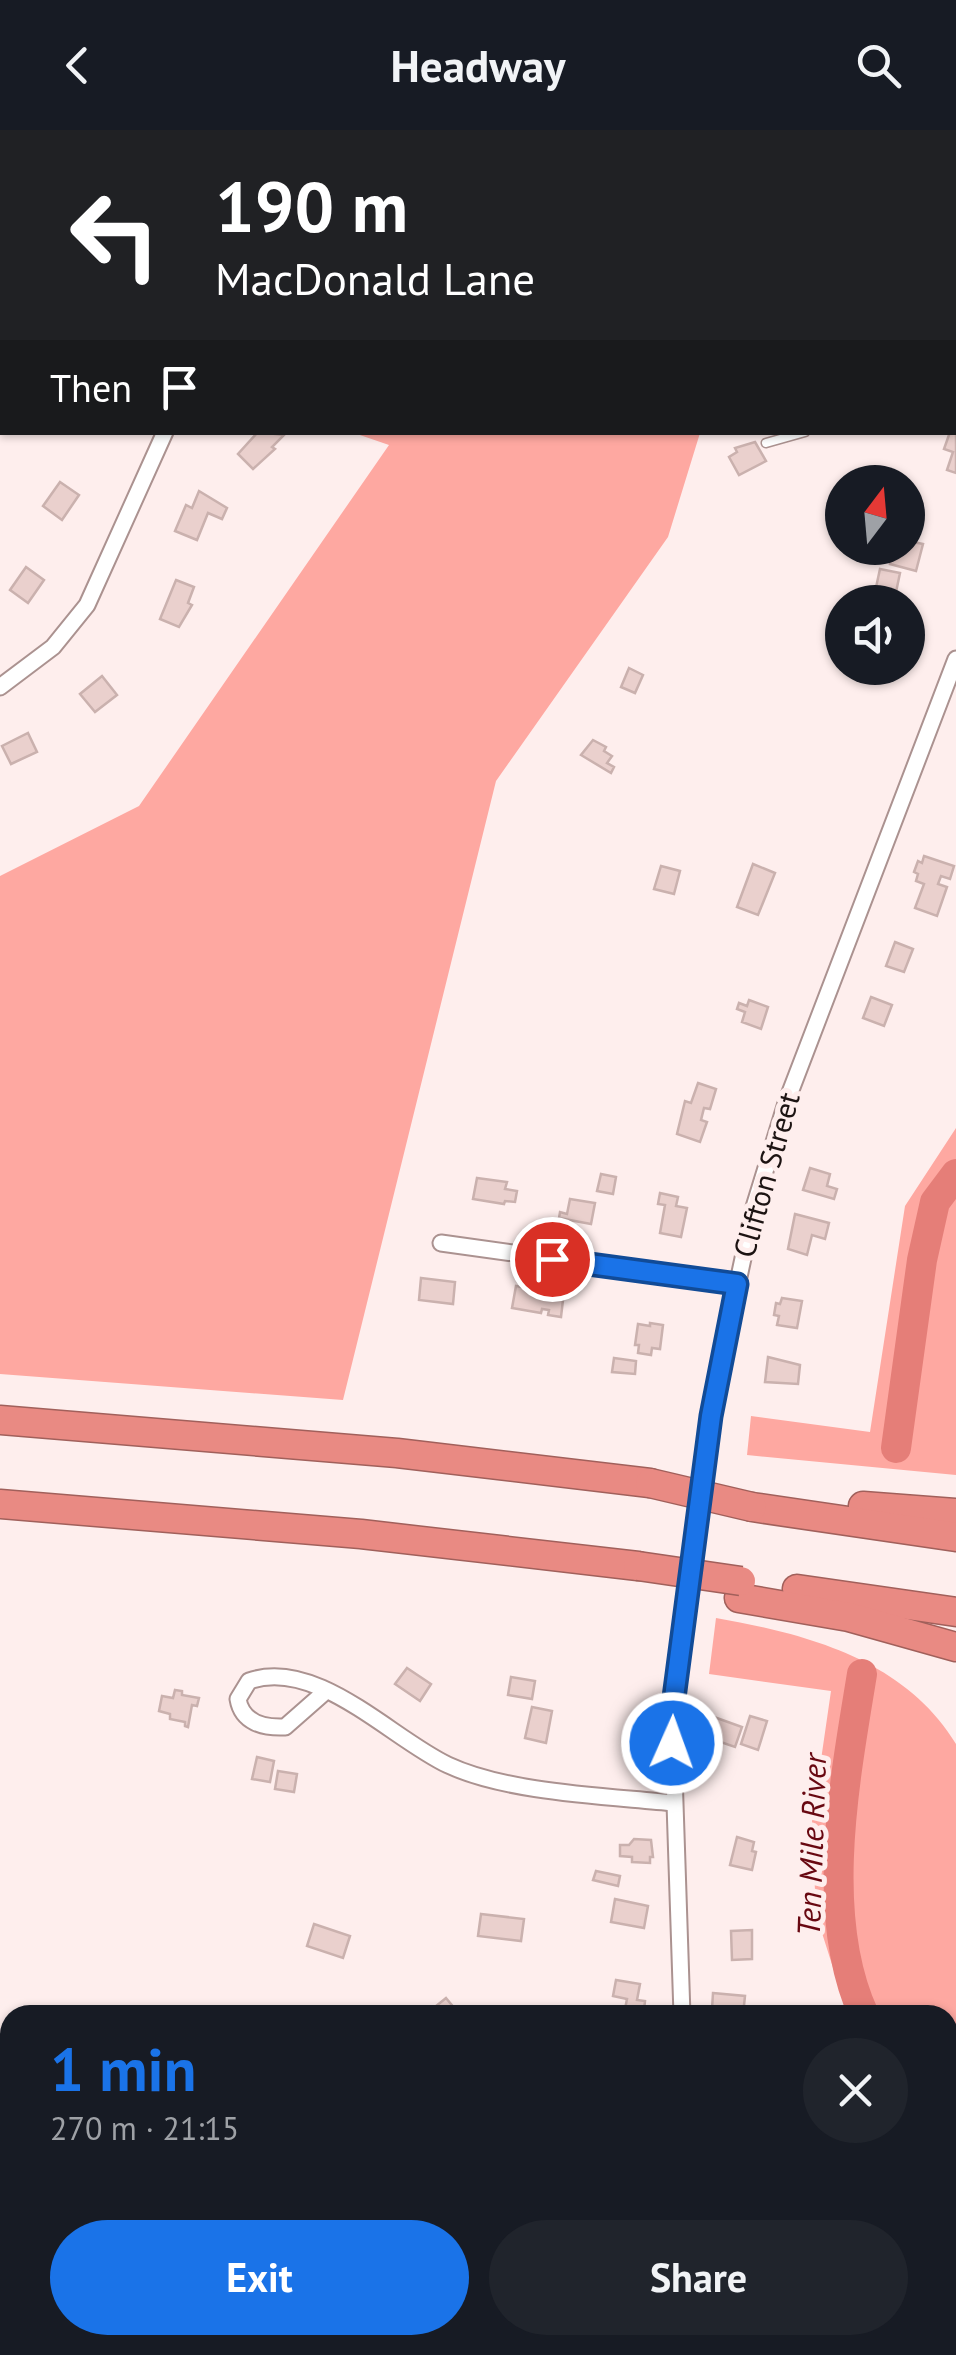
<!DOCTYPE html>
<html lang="en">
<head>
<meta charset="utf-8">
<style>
	:root { --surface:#171b24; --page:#20242c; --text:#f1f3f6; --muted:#9ea1a6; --accent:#1a73e8 }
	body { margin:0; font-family:"PT Sans",sans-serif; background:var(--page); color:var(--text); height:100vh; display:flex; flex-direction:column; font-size:38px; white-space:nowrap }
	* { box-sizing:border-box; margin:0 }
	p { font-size:32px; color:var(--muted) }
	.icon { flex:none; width:55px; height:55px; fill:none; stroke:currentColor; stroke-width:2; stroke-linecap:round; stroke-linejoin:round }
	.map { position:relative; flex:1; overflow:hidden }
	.drawer { position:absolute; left:0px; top:1875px; width:958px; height:350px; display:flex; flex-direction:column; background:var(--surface); border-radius:30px 30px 0 0; box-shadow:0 2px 8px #0004 }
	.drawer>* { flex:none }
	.guide { position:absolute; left:0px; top:0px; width:958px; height:305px; box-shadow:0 2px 8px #0004; background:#202124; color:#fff; overflow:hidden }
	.needle { width:65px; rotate:16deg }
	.controls { position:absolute; left:825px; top:335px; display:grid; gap:20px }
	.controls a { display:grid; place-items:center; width:100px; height:100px; border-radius:50%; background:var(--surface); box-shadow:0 2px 8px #0004; font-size:50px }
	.pin { position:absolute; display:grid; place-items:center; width:85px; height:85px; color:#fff; margin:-42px; border:5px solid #fff; border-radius:50%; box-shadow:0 2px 10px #0007 }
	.me { position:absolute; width:110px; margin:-55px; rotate:2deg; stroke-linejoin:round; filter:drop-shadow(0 0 8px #0008) }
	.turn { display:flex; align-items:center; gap:35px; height:210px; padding:0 50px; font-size:45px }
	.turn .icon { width:130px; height:130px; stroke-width:2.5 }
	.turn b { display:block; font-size:70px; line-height:85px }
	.then { display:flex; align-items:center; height:95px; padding:0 50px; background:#0003; gap:20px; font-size:38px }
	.round { display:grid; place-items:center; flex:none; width:105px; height:105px; border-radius:52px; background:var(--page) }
	.head { display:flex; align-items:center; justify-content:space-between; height:170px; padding:0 50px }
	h1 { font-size:60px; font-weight:700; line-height:75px; color:var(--accent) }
	.cta { display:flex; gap:20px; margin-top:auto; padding:20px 50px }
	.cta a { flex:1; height:115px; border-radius:60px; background:var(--accent); color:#fff; font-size:40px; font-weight:700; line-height:115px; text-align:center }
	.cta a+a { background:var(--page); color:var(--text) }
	header { display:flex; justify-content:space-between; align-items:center; height:130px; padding:0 50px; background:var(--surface); font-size:45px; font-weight:700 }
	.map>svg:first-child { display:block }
	.forest { fill:#fea8a1 }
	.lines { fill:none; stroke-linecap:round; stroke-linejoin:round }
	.river { stroke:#e57e78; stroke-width:30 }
	.building { fill:#ead0cd; stroke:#cab1ae; stroke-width:2.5 }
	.lane-casing { stroke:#ab9290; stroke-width:11 }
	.street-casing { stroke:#ab9290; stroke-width:19 }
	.highway-casing { stroke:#a1605b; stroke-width:31 }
	.path { stroke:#a09392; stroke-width:2.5; stroke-dasharray:8 5; stroke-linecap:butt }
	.lane { stroke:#fff; stroke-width:8 }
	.street { stroke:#fff; stroke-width:15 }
	.highway { stroke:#e98a83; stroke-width:28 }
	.highway-bridge-casing { stroke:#a1605b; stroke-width:31; stroke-linecap:butt }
	.highway-bridge { stroke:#e98a83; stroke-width:28 }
	.route-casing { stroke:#114b97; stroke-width:25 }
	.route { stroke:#1a73e8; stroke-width:18 }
	.labels { text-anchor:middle; stroke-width:10; stroke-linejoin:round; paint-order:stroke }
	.street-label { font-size:30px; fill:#1c1312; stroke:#feeeed }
	.water-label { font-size:32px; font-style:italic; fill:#680811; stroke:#feeeed }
</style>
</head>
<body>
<header><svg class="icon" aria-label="back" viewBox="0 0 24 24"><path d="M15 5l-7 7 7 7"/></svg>Headway<svg class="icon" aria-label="search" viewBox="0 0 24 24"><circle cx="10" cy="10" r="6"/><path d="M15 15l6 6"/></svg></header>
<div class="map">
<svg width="956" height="2225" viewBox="0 0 956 2225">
	<rect width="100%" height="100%" fill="#feeeed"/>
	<g class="forest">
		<polygon points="354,303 700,303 668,407 496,651 343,1270 0,1244 0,746 139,676 389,315"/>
		<polygon points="956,998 956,1345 747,1325 751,1286 870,1302 905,1076"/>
		<path d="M716 1488C807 1504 905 1530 956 1614V2126L948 2107V1885H848L816 1784 812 1692 831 1561 709 1544Z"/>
	</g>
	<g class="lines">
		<g class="river">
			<polyline points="896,1318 922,1130 935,1072 956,1044"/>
			<path d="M862 1544C845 1649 818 1785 864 1885"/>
			<polyline points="948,2070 956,2081"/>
		</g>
	</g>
	<g class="building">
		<polygon points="956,300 956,343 947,340 953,322 944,319 950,302"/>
		<polygon points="258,302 284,305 272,317 275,319 253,339 238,324"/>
		<polygon points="755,312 766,331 739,345 729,327 737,322 735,318"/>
		<polygon points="60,352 79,365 62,390 43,376"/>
		<polygon points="199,361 227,378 222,389 208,383 197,410 175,401 186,375 192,378"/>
		<polygon points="908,411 923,414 916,441 890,434 894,418 908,418"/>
		<polygon points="26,437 44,450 28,473 10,460"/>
		<polygon points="880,439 900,443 895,467 875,462"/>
		<polygon points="176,450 194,457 188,473 192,475 179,497 160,489"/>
		<polygon points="629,538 643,545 635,563 621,557"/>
		<polygon points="102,546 117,565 95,582 80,564"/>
		<polygon points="28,603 37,622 11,634 2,616"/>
		<polygon points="593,610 606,617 604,621 612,626 607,633 614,637 611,643 581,625"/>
		<polygon points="924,726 954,736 950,749 941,746 938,754 947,757 937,786 915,778 924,754 916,751 918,744 914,742 918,731 922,733"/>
		<polygon points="753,734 775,743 758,785 737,777"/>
		<polygon points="661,736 680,741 674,764 654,759"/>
		<polygon points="895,812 913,819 904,842 886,836"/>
		<polygon points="871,867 892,875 884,896 863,888"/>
		<polygon points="749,870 768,877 761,899 742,892 745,882 737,879 739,873 747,876"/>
		<polygon points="698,953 716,959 710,979 704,978 701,990 707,992 700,1012 677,1004 685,971 691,973"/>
		<polygon points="810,1038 830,1044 827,1056 837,1059 834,1069 803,1060"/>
		<polygon points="601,1044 616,1047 613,1064 597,1061"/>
		<polygon points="477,1048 507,1052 505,1059 517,1061 515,1072 505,1071 504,1074 473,1069"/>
		<polygon points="660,1063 678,1067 676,1076 687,1078 681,1107 660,1103 665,1075 658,1074"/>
		<polygon points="570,1069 595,1073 591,1094 559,1088 560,1082 567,1084"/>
		<polygon points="795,1084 829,1093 825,1109 812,1105 807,1125 788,1119"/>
		<polygon points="421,1148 455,1152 453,1174 419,1170"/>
		<polygon points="516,1156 545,1161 543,1167 563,1170 561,1187 548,1185 549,1180 542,1179 541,1183 512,1178"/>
		<polygon points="782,1168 802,1171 797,1198 777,1195 779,1186 774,1185 776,1173 780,1174"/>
		<polygon points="650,1193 663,1195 660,1219 652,1218 651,1225 638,1223 639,1215 635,1215 638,1194 650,1196"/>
		<polygon points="768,1227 800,1235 798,1254 765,1252"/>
		<polygon points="614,1228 636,1231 635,1244 612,1242"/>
		<polygon points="407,1538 431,1554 420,1571 395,1554"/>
		<polygon points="511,1547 535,1551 532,1569 508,1565"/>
		<polygon points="175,1560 182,1561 182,1565 199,1568 197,1576 192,1575 188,1597 185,1596 185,1592 170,1589 170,1584 159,1581 162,1566 173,1568"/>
		<polygon points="532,1577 552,1581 546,1613 525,1608"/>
		<polygon points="750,1586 767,1591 758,1620 741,1614"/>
		<polygon points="714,1587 742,1597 735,1617 706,1607"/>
		<polygon points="257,1627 274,1631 270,1652 252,1649"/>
		<polygon points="278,1641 297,1644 294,1662 275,1659"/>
		<polygon points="737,1707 754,1712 752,1721 756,1722 752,1740 730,1735"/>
		<polygon points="634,1709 651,1710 653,1727 650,1727 650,1733 632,1732 632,1727 620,1726 620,1715 629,1715"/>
		<polygon points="596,1741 620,1746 618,1756 593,1750"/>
		<polygon points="615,1769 648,1776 644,1798 611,1792"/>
		<polygon points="481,1784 524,1789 521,1811 478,1806"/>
		<polygon points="314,1794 350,1806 343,1828 307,1816"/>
		<polygon points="752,1800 752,1829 732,1830 731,1801"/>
		<polygon points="616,1850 640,1854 637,1870 645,1871 644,1880 656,1882 655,1885 635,1885 636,1881 625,1879 627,1869 613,1866"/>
		<polygon points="713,1863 745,1866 743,1885 722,1885 723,1880 712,1879"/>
		<polygon points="446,1868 460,1885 425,1885"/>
	</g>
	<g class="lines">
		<g class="lane-casing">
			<g id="lane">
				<polyline points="955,243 956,243"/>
				<polyline points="766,313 805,302"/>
			</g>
		</g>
		<g class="street-casing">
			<g id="street">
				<polyline points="124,2 128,0"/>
				<polyline points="544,2 547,0"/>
				<polyline points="0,81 2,79"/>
				<polyline points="0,557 53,517 87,475 165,302"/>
				<polyline points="441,1113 737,1154"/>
				<path d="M326 1561 285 1597C264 1598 242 1593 238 1569L249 1551C316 1527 392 1609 448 1635 508 1663 607 1666 674 1673"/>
				<polyline points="682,1885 672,1583 711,1286 727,1203 754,1077 786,973 956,529"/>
				<polyline points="749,2215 753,2225"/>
			</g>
		</g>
		<g class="highway-casing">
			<g id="highway">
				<polyline points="0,1290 397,1323 650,1353"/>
				<polyline points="0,1374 361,1404 638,1436"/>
				<polyline points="863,1376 956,1383"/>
				<polyline points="752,1377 956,1407"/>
				<polyline points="797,1459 956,1482"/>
				<polyline points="739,1468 849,1487 956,1517"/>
			</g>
		</g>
		<g class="path">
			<polyline points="0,2222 8,2225"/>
			<polyline points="602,2225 611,2215"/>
		</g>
		<use href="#lane" class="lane"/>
		<use href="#street" class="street"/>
		<use href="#highway" class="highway"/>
		<g class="highway-bridge-casing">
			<g id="highway-bridge">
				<polyline points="650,1353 752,1377"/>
				<polyline points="638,1436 741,1451"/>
			</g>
		</g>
		<use href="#highway-bridge" class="highway-bridge"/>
	</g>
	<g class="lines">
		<g class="route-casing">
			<polyline id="route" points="552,1129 737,1154 711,1286 672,1583 672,1613"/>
		</g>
		<use href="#route" class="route"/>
	</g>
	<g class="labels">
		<g class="street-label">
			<text transform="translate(767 1045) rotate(-74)" y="10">Clifton Street</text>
		</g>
		<g class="water-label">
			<text transform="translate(812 1715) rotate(-88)" y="11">Ten Mile River</text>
		</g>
	</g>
</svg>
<div class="controls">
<a><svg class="needle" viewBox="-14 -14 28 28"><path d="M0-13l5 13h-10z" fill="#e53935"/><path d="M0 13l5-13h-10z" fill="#9ea1a6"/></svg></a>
<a><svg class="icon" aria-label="sound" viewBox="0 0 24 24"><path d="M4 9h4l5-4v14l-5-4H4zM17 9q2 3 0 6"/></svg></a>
</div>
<div class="pin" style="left:552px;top:1129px;background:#d93025"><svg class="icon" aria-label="arrive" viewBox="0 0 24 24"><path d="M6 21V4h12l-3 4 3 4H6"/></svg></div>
<svg class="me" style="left:672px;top:1613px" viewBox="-20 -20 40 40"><circle r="17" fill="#1a73e8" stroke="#fff" stroke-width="3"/><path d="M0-11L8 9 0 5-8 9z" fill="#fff"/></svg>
<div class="guide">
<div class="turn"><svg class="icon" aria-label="left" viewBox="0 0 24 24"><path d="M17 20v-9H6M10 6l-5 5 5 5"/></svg><div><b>190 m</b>MacDonald Lane</div></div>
<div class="then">Then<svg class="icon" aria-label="arrive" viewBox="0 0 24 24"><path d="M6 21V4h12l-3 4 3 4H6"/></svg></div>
</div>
<section class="drawer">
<div class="head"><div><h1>1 min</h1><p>270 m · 21:15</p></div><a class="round"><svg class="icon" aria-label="close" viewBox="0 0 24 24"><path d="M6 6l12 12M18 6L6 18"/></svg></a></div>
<div class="cta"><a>Exit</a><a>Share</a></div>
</section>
</div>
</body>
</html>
